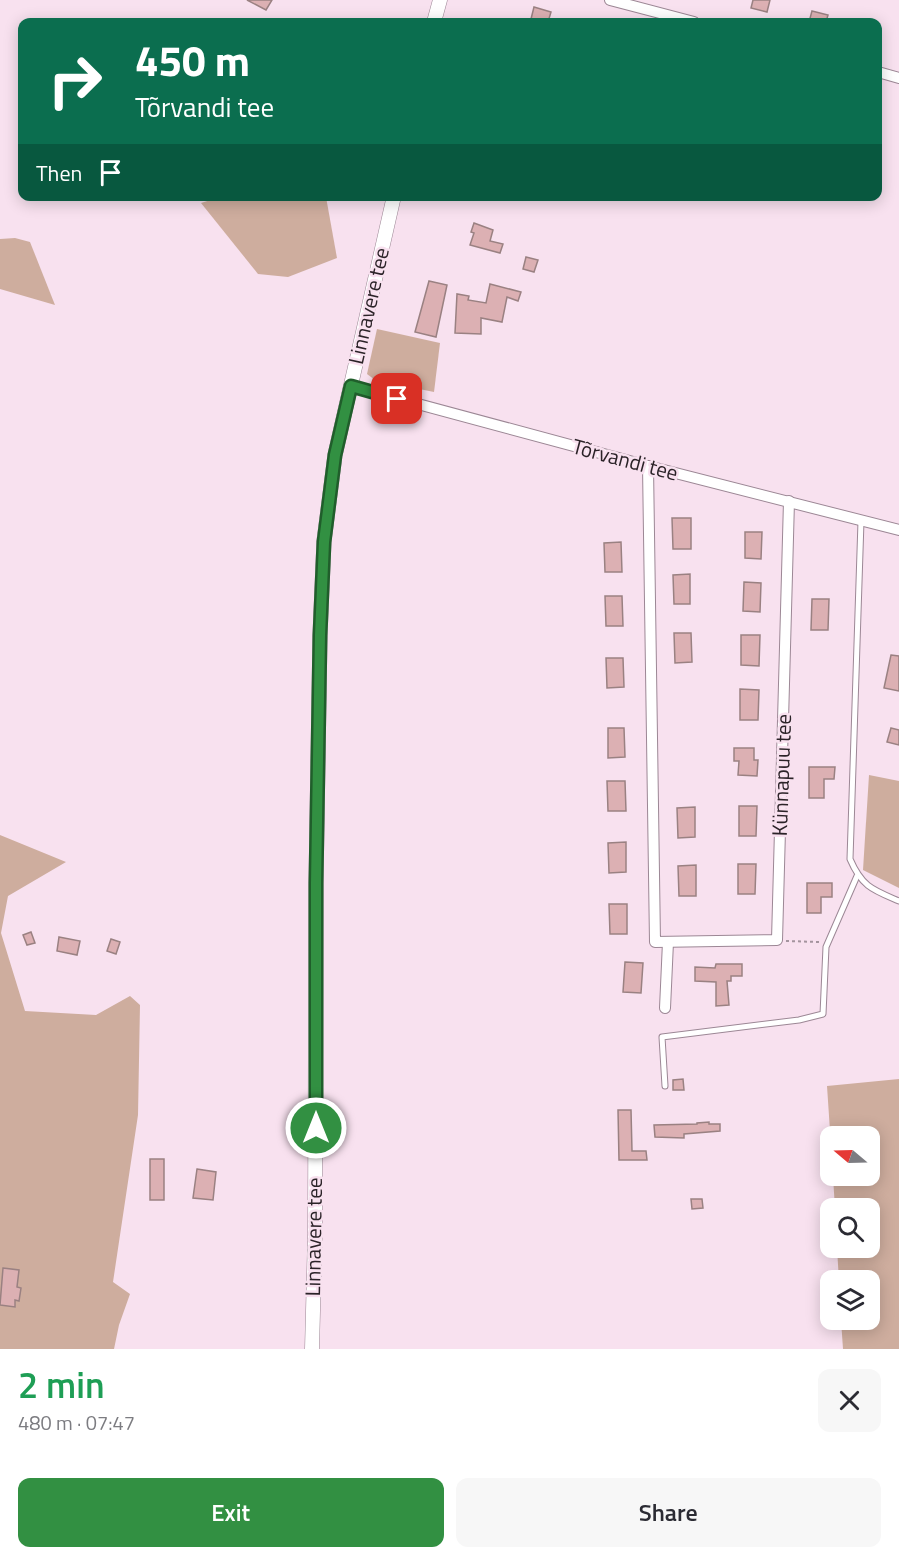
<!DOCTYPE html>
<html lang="en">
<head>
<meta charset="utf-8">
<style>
	:root { --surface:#fff; --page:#f7f7f7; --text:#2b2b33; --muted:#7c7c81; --accent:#329042 }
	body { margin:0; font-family:"Titillium Web",sans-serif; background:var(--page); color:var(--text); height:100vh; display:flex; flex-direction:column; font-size:22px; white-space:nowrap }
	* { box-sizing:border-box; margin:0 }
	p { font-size:20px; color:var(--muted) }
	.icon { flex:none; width:33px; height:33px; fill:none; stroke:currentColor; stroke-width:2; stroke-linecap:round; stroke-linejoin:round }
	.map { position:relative; height:1349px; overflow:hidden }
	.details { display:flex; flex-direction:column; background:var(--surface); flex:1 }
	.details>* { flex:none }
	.top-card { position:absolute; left:18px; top:18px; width:864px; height:183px; border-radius:12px; box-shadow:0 3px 15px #0003; background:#0b6e4f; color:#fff; overflow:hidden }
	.needle { width:39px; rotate:289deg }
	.fabs { position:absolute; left:820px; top:1126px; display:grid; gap:12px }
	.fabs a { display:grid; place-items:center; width:60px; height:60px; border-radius:12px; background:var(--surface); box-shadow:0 3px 15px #0003; font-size:30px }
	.pin { position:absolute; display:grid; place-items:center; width:51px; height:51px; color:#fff; margin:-26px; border-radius:12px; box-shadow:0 3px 9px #0006 }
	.me { position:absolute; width:66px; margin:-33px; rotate:0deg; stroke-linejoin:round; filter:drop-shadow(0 0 4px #0008) }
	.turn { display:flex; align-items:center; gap:21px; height:126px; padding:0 18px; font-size:27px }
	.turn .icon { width:78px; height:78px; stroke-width:2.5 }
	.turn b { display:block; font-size:42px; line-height:51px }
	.then { display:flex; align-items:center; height:57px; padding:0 18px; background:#0003; gap:12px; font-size:22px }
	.round { display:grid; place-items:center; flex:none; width:63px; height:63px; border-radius:12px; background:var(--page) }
	.head { display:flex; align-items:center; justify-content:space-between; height:102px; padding:0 18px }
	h1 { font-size:36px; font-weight:600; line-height:45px; color:#1e9e55 }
	.cta { display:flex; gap:12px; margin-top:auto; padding:12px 18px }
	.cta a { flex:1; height:69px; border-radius:12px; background:var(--accent); color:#fff; font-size:24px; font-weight:600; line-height:69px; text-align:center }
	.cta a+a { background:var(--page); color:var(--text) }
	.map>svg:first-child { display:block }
	.green { fill:#cead9e }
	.building { fill:#dcb0b3; stroke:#9a8182; stroke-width:1.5 }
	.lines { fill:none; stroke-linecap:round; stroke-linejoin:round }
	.service-casing { stroke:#9c8795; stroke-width:7 }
	.minor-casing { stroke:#9c8795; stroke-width:12 }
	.tertiary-casing { stroke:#9c8795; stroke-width:15 }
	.path { stroke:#a4949e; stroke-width:2; stroke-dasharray:3 3; stroke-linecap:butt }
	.service { stroke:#fff; stroke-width:5 }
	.minor { stroke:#fff; stroke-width:10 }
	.tertiary { stroke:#fff; stroke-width:14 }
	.route-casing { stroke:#205e2b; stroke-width:15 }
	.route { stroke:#329042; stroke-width:10 }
	.labels { text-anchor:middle; stroke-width:5; stroke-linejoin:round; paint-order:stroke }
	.street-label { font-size:21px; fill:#2b2328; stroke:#f8e1ef }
</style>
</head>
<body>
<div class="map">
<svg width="899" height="1349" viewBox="0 0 899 1349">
	<rect width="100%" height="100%" fill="#f8e1ef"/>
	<g class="green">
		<polygon points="223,196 326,197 337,258 288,277 258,274 201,203"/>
		<polygon points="15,238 30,242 55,305 0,289 0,239"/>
		<polygon points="377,329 440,343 434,392 375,380 367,374"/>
		<polygon points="869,775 899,781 899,888 863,870"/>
		<polygon points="0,835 66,862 8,896 1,933 25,1011 96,1015 130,996 140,1005 138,1115 113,1282 130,1294 119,1325 114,1349 0,1349"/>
		<polygon points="899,1079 899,1349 843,1349 841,1320 870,1320 870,1281 839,1281 837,1248 870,1248 870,1209 835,1209 833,1176 870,1176 870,1137 831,1137 831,1146 827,1086"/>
	</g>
	<g class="building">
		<polygon points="247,0 272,0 266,10"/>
		<polygon points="753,0 770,0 767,12 751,8"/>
		<polygon points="534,7 551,12 548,22 531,19"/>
		<polygon points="812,11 828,15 826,22 809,22"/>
		<polygon points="474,223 493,230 490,241 503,244 500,253 470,245 474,233 471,232"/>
		<polygon points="526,257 538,260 534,272 523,269"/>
		<polygon points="429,281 447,285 436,337 415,332"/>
		<polygon points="490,284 521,292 518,301 507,297 502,322 481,318 481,334 455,333 457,294 469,296 468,300 486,303"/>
		<polygon points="672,518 691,518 691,549 673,549"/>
		<polygon points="745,532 762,532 761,559 745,558"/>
		<polygon points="621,542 622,572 605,572 604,543"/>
		<polygon points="690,574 690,604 674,604 673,575"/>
		<polygon points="744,582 761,583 760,612 743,611"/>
		<polygon points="605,596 622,596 623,626 606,626"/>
		<polygon points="812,599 829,599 828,630 811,630"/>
		<polygon points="674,633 691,633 692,662 675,663"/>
		<polygon points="741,635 760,635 759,666 741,665"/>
		<polygon points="891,655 899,656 899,691 884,688"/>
		<polygon points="606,658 623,658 624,687 607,688"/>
		<polygon points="740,689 759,690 758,720 740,720"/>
		<polygon points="608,728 624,728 625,757 608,758"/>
		<polygon points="891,728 899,730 899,745 887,742"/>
		<polygon points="734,748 754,748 754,760 758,760 757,776 738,775 739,761 734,761"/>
		<polygon points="809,767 835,767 834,779 824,779 824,798 809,798"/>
		<polygon points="607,781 625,781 626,811 608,811"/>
		<polygon points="739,806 757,806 756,836 739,836"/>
		<polygon points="695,807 695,837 678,838 677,808"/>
		<polygon points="626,842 626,872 609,873 608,843"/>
		<polygon points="738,864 756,864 755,894 738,894"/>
		<polygon points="696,865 696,896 679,896 678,866"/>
		<polygon points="807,883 832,883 832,897 821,897 821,913 807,913"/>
		<polygon points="609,904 627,904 627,934 610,934"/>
		<polygon points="31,932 35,943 27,945 23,935"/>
		<polygon points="59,937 80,941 77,955 57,951"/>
		<polygon points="111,939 120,942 116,954 107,951"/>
		<polygon points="625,962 643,963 641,993 623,992"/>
		<polygon points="716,964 742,964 742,976 731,976 731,981 727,981 729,1005 716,1006 716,982 695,981 695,967 715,968"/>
		<polygon points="683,1079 684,1090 673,1090 673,1080"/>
		<polygon points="618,1110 631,1110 632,1151 646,1151 647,1160 619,1160"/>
		<polygon points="709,1122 709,1124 720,1124 720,1131 684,1134 684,1138 655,1137 654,1125 697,1124 697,1123"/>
		<rect x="150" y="1159" width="14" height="41"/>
		<polygon points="197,1169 216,1172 213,1200 193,1198"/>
		<polygon points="691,1199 702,1199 703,1208 692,1209"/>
		<polygon points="3,1268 19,1270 17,1287 21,1288 19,1301 15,1300 15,1307 0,1305"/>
	</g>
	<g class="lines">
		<g class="service-casing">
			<g id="service">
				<path d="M861 521 850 859C862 887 873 890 899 901"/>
				<polyline points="665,1086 662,1037 799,1020 823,1014 826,947 857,876"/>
			</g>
		</g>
		<g class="minor-casing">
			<g id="minor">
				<polyline points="610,0 694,22"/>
				<polyline points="878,72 899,78"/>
				<polyline points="351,386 648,466 899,530"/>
				<polyline points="648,466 655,942 777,940 789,501"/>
				<polyline points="665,1008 668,942"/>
			</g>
		</g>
		<g class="tertiary-casing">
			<g id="tertiary">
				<polyline points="434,22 440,0"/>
				<polyline points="312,1349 315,1235 316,883 320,635 324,541 335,455 394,196"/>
			</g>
		</g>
		<polyline class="path" points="786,941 819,942"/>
		<use href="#service" class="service"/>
		<use href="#minor" class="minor"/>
		<use href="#tertiary" class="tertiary"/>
	</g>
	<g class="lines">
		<g class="route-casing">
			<polyline id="route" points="316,1128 316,883 320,635 324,542 335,455 351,386 397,399"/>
		</g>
		<use href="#route" class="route"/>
	</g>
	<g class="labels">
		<g class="street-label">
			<text transform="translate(369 306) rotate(-77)" y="7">Linnavere tee</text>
			<text transform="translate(625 460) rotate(15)" y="7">Tõrvandi tee</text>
			<text transform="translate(782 775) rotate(-88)" y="7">Künnapuu tee</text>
			<text transform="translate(314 1237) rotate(-89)" y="7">Linnavere tee</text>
		</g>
	</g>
</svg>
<div class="fabs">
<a><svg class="needle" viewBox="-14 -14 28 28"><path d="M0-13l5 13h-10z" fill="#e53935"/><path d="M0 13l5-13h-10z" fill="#7c7c81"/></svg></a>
<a><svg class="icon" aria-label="search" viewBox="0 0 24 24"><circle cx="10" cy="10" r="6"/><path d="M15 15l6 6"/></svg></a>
<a><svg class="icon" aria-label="layers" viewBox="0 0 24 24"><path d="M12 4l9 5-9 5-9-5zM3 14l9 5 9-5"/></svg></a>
</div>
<div class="pin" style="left:397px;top:399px;background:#d93025"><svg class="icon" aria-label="arrive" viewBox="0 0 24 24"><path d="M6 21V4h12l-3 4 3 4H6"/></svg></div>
<svg class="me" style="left:316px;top:1128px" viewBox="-20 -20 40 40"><circle r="17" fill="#329042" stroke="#fff" stroke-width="3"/><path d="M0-11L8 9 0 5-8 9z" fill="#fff"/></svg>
<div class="top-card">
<div class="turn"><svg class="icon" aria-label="right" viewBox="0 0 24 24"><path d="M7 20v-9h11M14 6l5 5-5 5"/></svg><div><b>450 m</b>Tõrvandi tee</div></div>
<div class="then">Then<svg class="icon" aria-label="arrive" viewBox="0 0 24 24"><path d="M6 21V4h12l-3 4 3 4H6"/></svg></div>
</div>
</div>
<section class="details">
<div class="head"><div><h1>2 min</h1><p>480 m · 07:47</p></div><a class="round"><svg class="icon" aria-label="close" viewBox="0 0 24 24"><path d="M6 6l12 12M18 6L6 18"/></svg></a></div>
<div class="cta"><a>Exit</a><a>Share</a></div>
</section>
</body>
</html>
